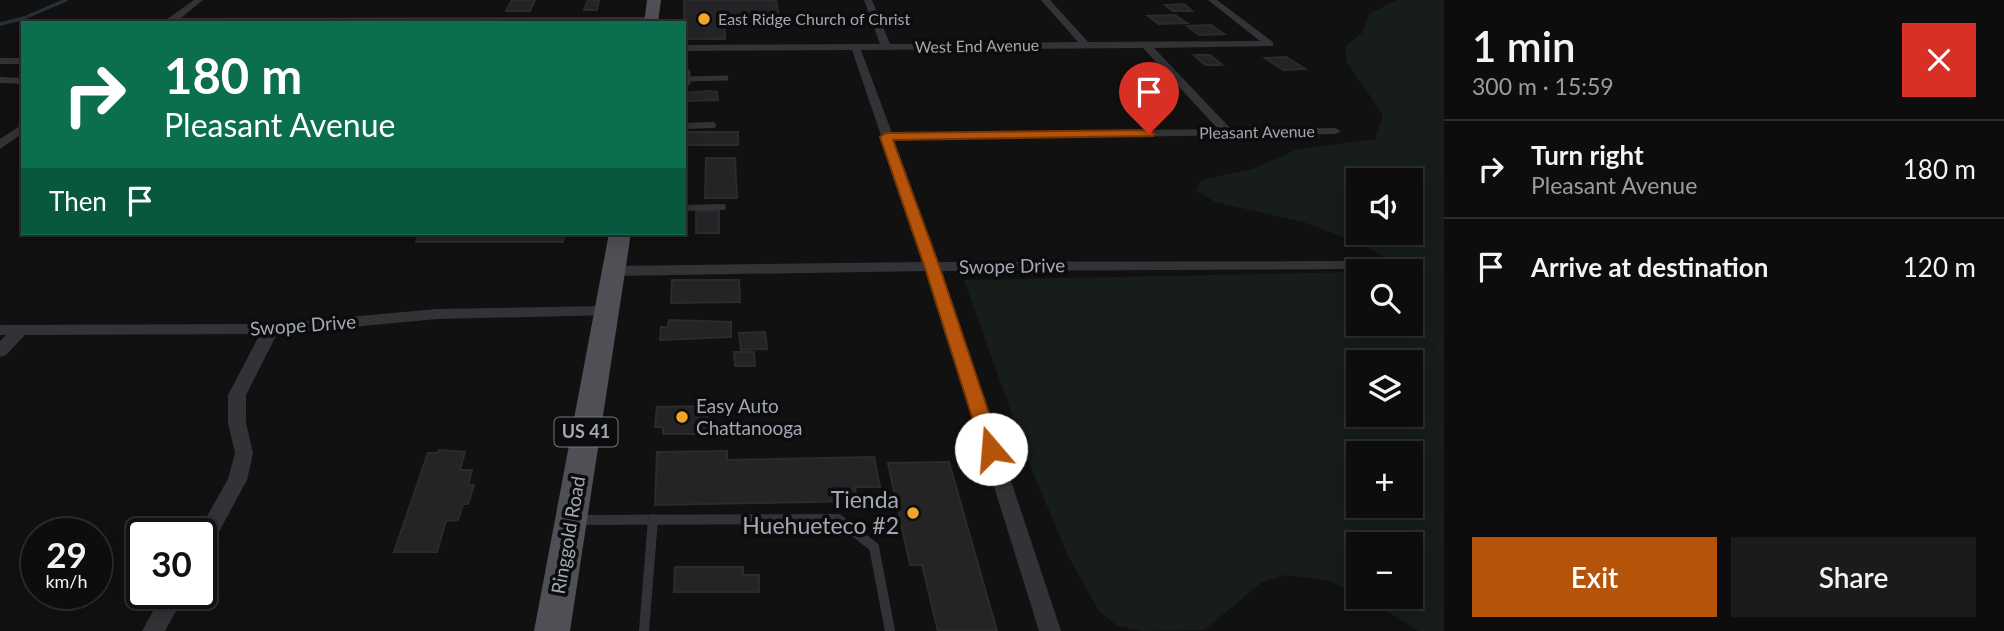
<!DOCTYPE html>
<html lang="en">
<head>
<meta charset="utf-8">
<style>
	:root { --surface:#0d0d0e; --page:#1b1b1c; --text:#f1f3f6; --muted:#9a9c9e; --line:#2d2d2e; --accent:#b45309 }
	body { margin:0; font-family:Lato,sans-serif; background:var(--page); color:var(--text); height:100vh; display:flex; flex-direction:column; font-size:26px; white-space:nowrap }
	* { box-sizing:border-box; margin:0 }
	p { font-size:23px; color:var(--muted) }
	.icon { flex:none; width:38px; height:38px; fill:none; stroke:currentColor; stroke-width:2; stroke-linecap:round; stroke-linejoin:round }
	.map { position:relative; flex:1; overflow:hidden }
	.drawer { display:flex; flex-direction:column; background:var(--surface); width:560px }
	.drawer>* { flex:none }
	.hud { position:absolute; left:21px; top:21px; width:665px; height:214px; border-radius:0px; box-shadow:0 4px 18px #0003,0 0 0 2px var(--line); background:#0b6e4f; color:#fff; overflow:hidden }
	.tools { position:absolute; left:1346px; top:168px; display:grid; gap:14px }
	.tools a { display:grid; place-items:center; width:77px; height:77px; border-radius:0px; background:var(--surface); box-shadow:0 4px 18px #0003,0 0 0 2px var(--line); font-size:35px }
	.speed { position:absolute; left:21px; top:518px; display:flex; gap:14px; font-size:35px; font-weight:700; text-align:center }
	.speed>* { display:grid; place-content:center; width:91px; height:91px; border-radius:50%; background:var(--surface); box-shadow:0 4px 18px #0003,0 0 0 2px var(--line); line-height:1 }
	.speed small { font-size:18px; font-weight:400 }
	.speed .limit { border:4px solid #111; border-radius:10px; background:#fff; color:#111 }
	.pin { position:absolute; display:grid; place-items:center; width:60px; height:60px; color:#fff; margin:-72px -30px; border-radius:50% 50% 50% 0; rotate:-45deg; box-shadow:0 0 7px #0007 }
	.pin .icon { rotate:45deg }
	.me { position:absolute; width:77px; margin:-38px; rotate:342deg; stroke-linejoin:round; filter:drop-shadow(0 0 5px #0008) }
	.turn { display:flex; align-items:center; gap:24px; height:147px; padding:0 28px; font-size:32px }
	.turn .icon { width:91px; height:91px; stroke-width:2.5 }
	.turn b { display:block; font-size:49px; line-height:60px }
	.then { display:flex; align-items:center; height:66px; padding:0 28px; background:#0003; gap:14px; font-size:26px }
	.round { display:grid; place-items:center; flex:none; width:74px; height:74px; border-radius:0px; background:var(--page) }
	.head { display:flex; align-items:center; justify-content:space-between; height:119px; padding:0 28px }
	h1 { font-size:42px; font-weight:600; line-height:52px }
	.button { display:flex; gap:14px; margin-top:auto; padding:14px 28px }
	.button a { flex:1; height:80px; border-radius:0px; background:var(--accent); color:#fff; font-size:28px; font-weight:600; line-height:80px; text-align:center }
	.button a+a { background:var(--page); color:var(--text) }
	ul { padding:0; list-style:none }
	li { display:flex; align-items:center; gap:21px; height:98px; padding:0 28px; border-top:2px solid var(--line) }
	li div { flex:1 }
	li b { display:block; font-size:26px }
	li em { font-style:normal }
	main { display:flex; flex:1; min-height:0 }
	.map>svg:first-child { display:block }
	.green { fill:#171d18; fill-rule:evenodd }
	.lines { fill:none; stroke-linecap:round; stroke-linejoin:round }
	.stream { stroke:#273036; stroke-width:3.5 }
	.building { fill:#242426; stroke:#2b2b2e; stroke-width:2 }
	.service-far2 { stroke:#323337; stroke-width:5 }
	.service-far1 { stroke:#323337; stroke-width:6 }
	.service { stroke:#323337; stroke-width:10 }
	.minor { fill:#323337; fill-rule:evenodd }
	.primary { fill:#4e5056; fill-rule:evenodd }
	.route { fill:#b45309; stroke:#753606; stroke-width:2 }
	.poi-dot { fill:#f2a529; stroke:#0c0c0d; stroke-width:2.5 }
	.labels { text-anchor:middle; stroke-width:7; stroke-linejoin:round; paint-order:stroke }
	.far-poi-label { font-size:16px; fill:#a2a8b3; stroke:#0c0c0d; text-anchor:start }
	.far-street-label { font-size:16px; fill:#a2a8b3; stroke:#0c0c0d }
	.shield { fill:#0c0c0d; stroke:#757981; stroke-width:2 }
	.shield-label { font-size:18px; font-weight:bold; fill:#a2a8b3 }
	.street-label { font-size:19px; fill:#a2a8b3; stroke:#0c0c0d }
	.poi-label { font-size:19px; fill:#a2a8b3; stroke:#0c0c0d; text-anchor:start }
	.near-poi-label { font-size:23px; fill:#a2a8b3; stroke:#0c0c0d; text-anchor:end }
</style>
</head>
<body>
<main>
<div class="map">
<svg width="1444" height="631" viewBox="0 0 1444 631">
	<rect width="100%" height="100%" fill="#111112"/>
	<path class="green" d="M1397 0H1444V631H1418L1365 597H1410V544H1358V594L1327 580 1286 575 1261 583 1204 630 1142 631 1118 626 1099 611 1068 556 1032 470 964 280 1358 272V324H1410V271H1376L1387 258 1352 240 1303 222 1215 202 1196 190 1202 180 1252 169 1298 149 1375 139 1383 115 1346 61V46L1363 32 1369 14ZM1358 180H1410V233H1358ZM1358 362H1410V415H1358ZM1358 453H1410V506H1358Z"/>
	<g class="lines">
		<polyline class="stream" points="0,24 24,18 66,0"/>
	</g>
	<g class="building">
		<polygon points="512,0 535,0 530,11 506,11"/>
		<polygon points="588,0 599,0 597,10 584,10"/>
		<polygon points="684,0 776,0 779,16 724,16 725,39 684,39"/>
		<polygon points="1184,4 1192,11 1173,11 1165,5"/>
		<polygon points="1175,15 1187,23 1159,24 1148,16"/>
		<polygon points="1211,25 1224,34 1199,35 1187,26"/>
		<polygon points="1194,55 1210,55 1222,65 1205,65"/>
		<polygon points="1286,57 1305,69 1283,70 1265,58"/>
		<polygon points="708,91 717,92 718,100 685,101 684,93"/>
		<polygon points="688,132 738,132 738,145 687,145 684,144 684,134"/>
		<polygon points="706,158 735,158 737,198 705,198"/>
		<rect x="696" y="211" width="23" height="22"/>
		<polygon points="419,233 565,233 563,242 416,242"/>
		<polygon points="672,280 739,280 740,302 671,303"/>
		<polygon points="669,320 731,322 731,337 660,340 661,327 668,327"/>
		<polygon points="765,332 767,349 741,350 739,333"/>
		<polygon points="734,352 754,352 755,366 735,366"/>
		<polygon points="707,406 708,434 663,434 663,427 655,427 657,407"/>
		<polygon points="439,450 465,452 460,470 472,470 468,485 474,485 468,504 463,504 458,520 446,521 437,552 394,552 428,453 438,453"/>
		<polygon points="727,451 727,460 874,457 880,487 855,487 857,501 655,505 657,452"/>
		<polygon points="949,462 997,631 938,631 922,565 910,565 888,463"/>
		<polygon points="675,567 743,567 743,575 759,575 759,592 674,592"/>
	</g>
	<g class="lines">
		<g class="service-far2">
			<polyline points="684,69 688,72 688,83 684,84"/>
			<polyline points="688,79 726,78"/>
		</g>
		<g class="service-far1">
			<polyline points="684,126 713,125"/>
			<polyline points="684,208 723,207"/>
		</g>
		<g class="service">
			<polyline points="577,520 838,519 874,547 890,631"/>
			<polyline points="644,631 653,519"/>
		</g>
		<g class="minor">
			<polygon points="194,0 203,0 181,18 651,17 656,20 651,23 166,23 167,19"/>
			<path d="M864 0H872L890 44 1078 42 1041 0H1050L1088 42 1260 41 1208 0H1217L1273 42V46L1154 48 1231 129 1335 128 1341 131 1335 134 894 140 938 262 1367 261 1374 265 1367 269 941 271 1061 631H1039L927 271 616 276 609 271 616 266 924 262 852 50 684 51V45L880 44ZM1143 48 1218 129 892 133 861 50Z"/>
			<rect x="0" y="58" width="23" height="6"/>
			<polygon points="0,77 23,78 23,84 0,83"/>
			<polygon points="23,124 23,133 0,149 0,139"/>
			<polygon points="607,306 615,311 613,315 437,319 277,334 246,395 246,423 253,453 247,480 208,552 201,555 201,534 197,534 228,479 235,453 228,423 228,395 260,334 25,335 6,355 0,357 0,341 6,335 0,335 0,325 271,324 437,309"/>
			<polygon points="163,593 186,593 165,631 142,631"/>
		</g>
		<g class="primary">
			<polygon points="647,0 661,0 658,23 644,23"/>
			<polygon points="609,233 631,233 570,631 534,631"/>
		</g>
	</g>
	<polygon class="route" points="1149,130 1155,134 1153,136 893,140 940,268 1001,449 998,455 991,457 984,455 925,268 880,137 886,133"/>
	<g class="poi-dot">
		<circle cx="704" cy="19" r="7"/>
		<circle cx="682" cy="417" r="7"/>
		<circle cx="913" cy="513" r="7"/>
	</g>
	<g class="labels">
		<g class="far-poi-label">
			<text x="718" y="25">East Ridge Church of Christ</text>
		</g>
		<g class="far-street-label">
			<text transform="translate(977 46) rotate(-1)" y="6">West End Avenue</text>
			<text transform="translate(1257 132) rotate(-1)" y="6">Pleasant Avenue</text>
		</g>
		<rect class="shield" x="554.5" y="417.5" width="63" height="29" rx="5"/>
		<g class="shield-label">
			<text x="586" y="438">US 41</text>
		</g>
		<g class="street-label">
			<text transform="translate(1012 266) rotate(-1)" y="7">Swope Drive</text>
			<text transform="translate(303 325) rotate(-4)" y="7">Swope Drive</text>
			<text transform="translate(568 535) rotate(-80)" y="7">Ringgold Road</text>
		</g>
		<g class="poi-label">
			<text x="696" y="413">Easy Auto<tspan x="696" dy="22">Chattanooga</tspan></text>
		</g>
		<g class="near-poi-label">
			<text x="899" y="508">Tienda<tspan x="899" dy="26">Huehueteco #2</tspan></text>
		</g>
	</g>
</svg>
<div class="tools">
<a><svg class="icon" aria-label="sound" viewBox="0 0 24 24"><path d="M4 9h4l5-4v14l-5-4H4zM17 9q2 3 0 6"/></svg></a>
<a><svg class="icon" aria-label="search" viewBox="0 0 24 24"><circle cx="10" cy="10" r="6"/><path d="M15 15l6 6"/></svg></a>
<a><svg class="icon" aria-label="layers" viewBox="0 0 24 24"><path d="M12 4l9 5-9 5-9-5zM3 14l9 5 9-5"/></svg></a>
<a>+</a>
<a>−</a>
</div>
<div class="speed"><div>29<small>km/h</small></div><div class="limit">30</div></div>
<div class="pin" style="left:1149px;top:134px;background:#d93025"><svg class="icon" aria-label="arrive" viewBox="0 0 24 24"><path d="M6 21V4h12l-3 4 3 4H6"/></svg></div>
<svg class="me" style="left:991px;top:449px" viewBox="-20 -20 40 40"><circle r="19" fill="#fff"/><path d="M0-13L10 11 0 6-10 11z" fill="#b45309"/></svg>
<div class="hud">
<div class="turn"><svg class="icon" aria-label="right" viewBox="0 0 24 24"><path d="M7 20v-9h11M14 6l5 5-5 5"/></svg><div><b>180 m</b>Pleasant Avenue</div></div>
<div class="then">Then<svg class="icon" aria-label="arrive" viewBox="0 0 24 24"><path d="M6 21V4h12l-3 4 3 4H6"/></svg></div>
</div>
</div>
<section class="drawer">
<div class="head"><div><h1>1 min</h1><p>300 m · 15:59</p></div><a class="round" style="background:#d93025;color:#fff"><svg class="icon" aria-label="close" viewBox="0 0 24 24"><path d="M6 6l12 12M18 6L6 18"/></svg></a></div>
<ul>
<li><svg class="icon" aria-label="right" viewBox="0 0 24 24"><path d="M7 20v-9h11M14 6l5 5-5 5"/></svg><div><b>Turn right</b><p>Pleasant Avenue</p></div><em>180 m</em></li>
<li><svg class="icon" aria-label="arrive" viewBox="0 0 24 24"><path d="M6 21V4h12l-3 4 3 4H6"/></svg><div><b>Arrive at destination</b></div><em>120 m</em></li>
</ul>
<div class="button"><a>Exit</a><a>Share</a></div>
</section>
</main>
</body>
</html>
